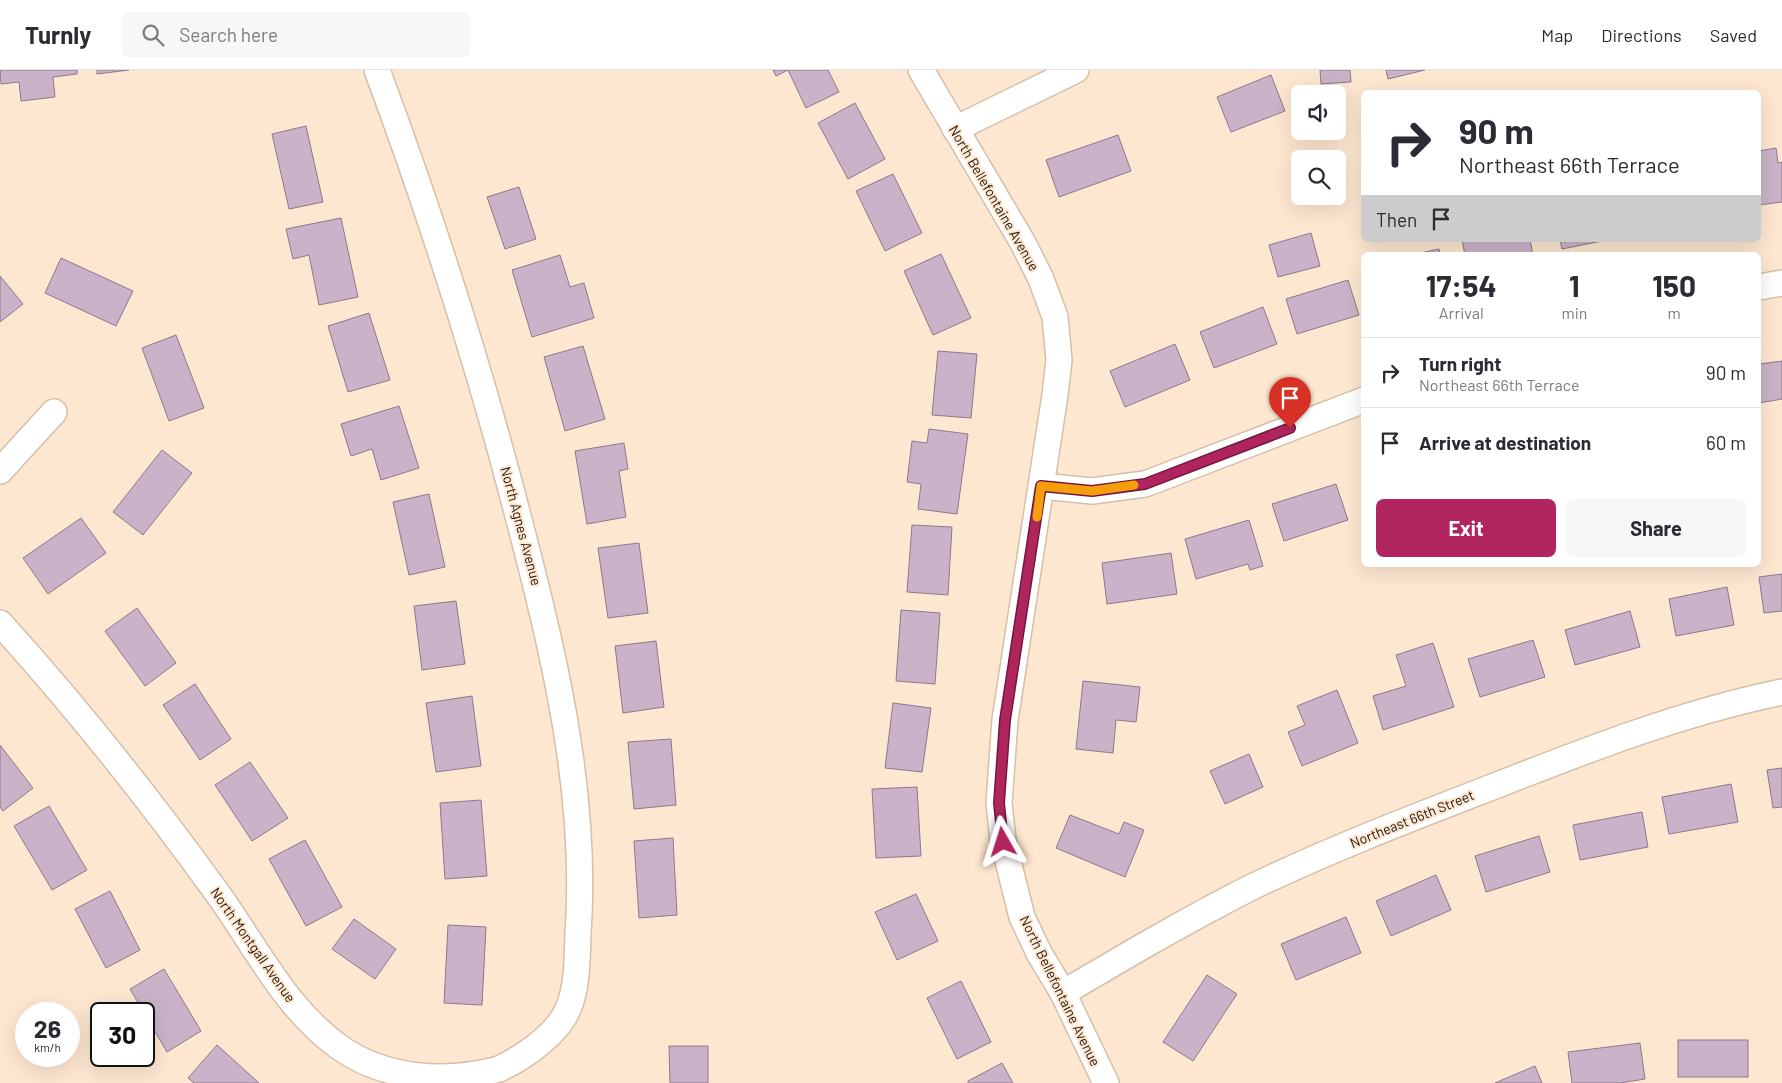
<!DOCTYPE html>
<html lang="en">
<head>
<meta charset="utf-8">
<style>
	:root { --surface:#fff; --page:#f7f7f7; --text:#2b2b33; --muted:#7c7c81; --line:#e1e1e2; --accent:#b1255e }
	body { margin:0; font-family:Barlow,sans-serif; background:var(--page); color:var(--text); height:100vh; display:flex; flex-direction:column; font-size:19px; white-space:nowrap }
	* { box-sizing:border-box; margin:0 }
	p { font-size:16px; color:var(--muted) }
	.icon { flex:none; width:28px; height:28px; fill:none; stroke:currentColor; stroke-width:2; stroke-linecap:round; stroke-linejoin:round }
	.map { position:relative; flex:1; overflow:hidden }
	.side { position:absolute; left:1361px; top:182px; width:400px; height:315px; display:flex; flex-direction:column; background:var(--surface); border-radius:8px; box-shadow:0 5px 20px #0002 }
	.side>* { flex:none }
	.hud { position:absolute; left:1361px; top:20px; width:400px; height:152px; border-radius:8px; box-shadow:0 5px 20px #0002; background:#fff; color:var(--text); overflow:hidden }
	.controls { position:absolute; left:1291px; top:15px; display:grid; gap:10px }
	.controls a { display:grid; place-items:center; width:55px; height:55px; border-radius:8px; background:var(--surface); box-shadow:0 5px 20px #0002; font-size:25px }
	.speed { position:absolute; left:15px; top:932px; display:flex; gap:10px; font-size:25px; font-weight:700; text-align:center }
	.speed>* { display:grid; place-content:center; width:65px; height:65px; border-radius:50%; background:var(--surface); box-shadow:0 5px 20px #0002; line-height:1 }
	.speed small { font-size:12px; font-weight:400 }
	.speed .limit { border:2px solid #111; border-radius:8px; background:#fff; color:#111 }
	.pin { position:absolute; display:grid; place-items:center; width:42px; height:42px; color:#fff; margin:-51px -21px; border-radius:50% 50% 50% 0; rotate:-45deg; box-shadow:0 0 5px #0007 }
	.pin .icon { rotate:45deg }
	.me { position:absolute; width:55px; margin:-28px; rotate:354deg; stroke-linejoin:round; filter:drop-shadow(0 0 4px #0008) }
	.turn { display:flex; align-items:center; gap:18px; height:105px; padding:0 15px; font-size:22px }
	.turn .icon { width:65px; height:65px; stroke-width:2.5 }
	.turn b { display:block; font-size:35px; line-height:42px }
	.then { display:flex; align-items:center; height:48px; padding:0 15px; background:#0003; gap:10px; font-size:19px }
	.eta { display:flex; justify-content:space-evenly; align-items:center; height:85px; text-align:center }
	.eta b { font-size:30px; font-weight:700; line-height:35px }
	.primary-button { display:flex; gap:10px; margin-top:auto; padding:10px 15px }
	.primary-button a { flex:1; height:58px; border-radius:8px; background:var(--accent); color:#fff; font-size:20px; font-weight:700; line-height:58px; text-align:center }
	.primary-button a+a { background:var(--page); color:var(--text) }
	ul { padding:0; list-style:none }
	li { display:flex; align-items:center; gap:15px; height:70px; padding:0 15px; border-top:1px solid var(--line) }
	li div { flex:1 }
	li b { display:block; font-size:19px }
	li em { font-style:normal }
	header { display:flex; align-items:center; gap:30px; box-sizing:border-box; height:70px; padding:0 25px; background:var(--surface); border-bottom:1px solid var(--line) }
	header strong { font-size:24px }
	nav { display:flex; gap:28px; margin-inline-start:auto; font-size:18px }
	.search { width:350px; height:45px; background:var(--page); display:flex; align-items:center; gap:12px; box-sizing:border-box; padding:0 18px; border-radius:8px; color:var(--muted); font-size:19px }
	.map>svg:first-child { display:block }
	.building { fill:#cab3c8; stroke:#8d788c }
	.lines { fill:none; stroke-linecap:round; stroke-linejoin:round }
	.street-casing { stroke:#d5bfa9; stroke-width:28 }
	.street { stroke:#fff; stroke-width:25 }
	.route-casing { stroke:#73183d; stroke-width:12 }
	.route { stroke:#b1255e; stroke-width:9 }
	.slow { stroke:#f59e0b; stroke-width:9 }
	.labels { text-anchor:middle; stroke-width:4; stroke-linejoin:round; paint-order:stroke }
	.street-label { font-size:14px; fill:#1e160e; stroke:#fee7d1 }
</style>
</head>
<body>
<header>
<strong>Turnly</strong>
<div class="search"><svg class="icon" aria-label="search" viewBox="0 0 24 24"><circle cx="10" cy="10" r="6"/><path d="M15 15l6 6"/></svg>Search here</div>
<nav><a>Map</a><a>Directions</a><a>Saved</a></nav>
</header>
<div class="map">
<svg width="1782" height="1013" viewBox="0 0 1782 1013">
	<rect width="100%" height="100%" fill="#fee7d1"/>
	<g class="building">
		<polygon points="0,0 77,0 77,4 53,7 55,27 21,31 19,12 1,14"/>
		<polygon points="97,0 129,0 97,4"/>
		<polygon points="773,0 828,0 839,22 806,38 788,0 776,6"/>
		<polygon points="1320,0 1350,0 1351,12 1321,14"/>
		<polygon points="1386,0 1425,0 1388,9"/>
		<polygon points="1271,5 1285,41 1231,62 1217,27"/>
		<polygon points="855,33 885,89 848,109 818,53"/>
		<polygon points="306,56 323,132 289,139 272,64"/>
		<polygon points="1118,65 1131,101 1059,127 1046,90"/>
		<polygon points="1776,78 1778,93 1782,92 1782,132 1759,135 1759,81"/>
		<polygon points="893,104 922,163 885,181 856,121"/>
		<polygon points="519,117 536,169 505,179 487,127"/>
		<polygon points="341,148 358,227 319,235 309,185 293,189 286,159"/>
		<polygon points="1311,163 1320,196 1278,207 1269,175"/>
		<polygon points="1462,170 1530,170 1533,185 1465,185"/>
		<polygon points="1560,170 1607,170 1562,179"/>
		<polygon points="1439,179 1440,185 1410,185"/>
		<polygon points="941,184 971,248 933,265 904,201"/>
		<polygon points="560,185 570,217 584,213 594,248 532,267 512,200"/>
		<polygon points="61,188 133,221 116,256 45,223"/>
		<polygon points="0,206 23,234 0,252"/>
		<polygon points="1348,210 1359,245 1297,264 1286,229"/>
		<polygon points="1263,237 1277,274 1214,298 1200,262"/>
		<polygon points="369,243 390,310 348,322 328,256"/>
		<polygon points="176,265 204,338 169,351 142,278"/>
		<polygon points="1175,274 1190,310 1125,337 1110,301"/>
		<polygon points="583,276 605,349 565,361 544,287"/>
		<polygon points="938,281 977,284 971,348 932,345"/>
		<polygon points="1782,291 1782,329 1759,333 1759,294"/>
		<polygon points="399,336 419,398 381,410 372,379 351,386 341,354"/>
		<polygon points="929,359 968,364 957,444 918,439 921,414 907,412 912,371 927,373"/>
		<polygon points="624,373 628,399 619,401 626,447 587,454 575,381"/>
		<polygon points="162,380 192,403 143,465 113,442"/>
		<polygon points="1336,414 1348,450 1284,471 1272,434"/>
		<polygon points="429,424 445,497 409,505 393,432"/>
		<polygon points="81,448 106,483 48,524 23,488"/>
		<polygon points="1249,450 1263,496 1250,500 1248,494 1196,509 1185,469"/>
		<polygon points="912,455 952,457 948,525 907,522"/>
		<polygon points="639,473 648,543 608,548 598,478"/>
		<polygon points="1171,483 1177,524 1107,534 1102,493"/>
		<polygon points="1782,504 1782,541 1764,543 1759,507"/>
		<polygon points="1727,517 1734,555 1676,566 1669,529"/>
		<polygon points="456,531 465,594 422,600 414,536"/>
		<polygon points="137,538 176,593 145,616 105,561"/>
		<polygon points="901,540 940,543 935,614 896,611"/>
		<polygon points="1630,541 1640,577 1575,595 1565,560"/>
		<polygon points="1533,570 1545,607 1480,627 1468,589"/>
		<polygon points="656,571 664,637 623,643 615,576"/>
		<polygon points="1433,573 1454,637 1383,660 1373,626 1406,616 1396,585"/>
		<polygon points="1083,611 1140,617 1136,652 1116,650 1113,683 1076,679"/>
		<polygon points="195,614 231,669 200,690 163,635"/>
		<polygon points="1337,620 1358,673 1302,696 1288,662 1305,655 1297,636"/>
		<polygon points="472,626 481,696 436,702 426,633"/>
		<polygon points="893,633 931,638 922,702 885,698"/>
		<polygon points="671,669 676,735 634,739 628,672"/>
		<polygon points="0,675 33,718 3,741 0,737"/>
		<polygon points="1249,684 1263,717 1225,734 1210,701"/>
		<polygon points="250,692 288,748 252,771 215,715"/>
		<polygon points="1782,698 1782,737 1773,738 1767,700"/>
		<polygon points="1731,714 1738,752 1669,764 1662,727"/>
		<polygon points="917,717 921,786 876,788 872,719"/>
		<polygon points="481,730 487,806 445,809 440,733"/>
		<polygon points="49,736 87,800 52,820 14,756"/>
		<polygon points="1642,742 1648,777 1580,790 1573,755"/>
		<polygon points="1070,745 1119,764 1124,752 1144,760 1125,807 1056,778"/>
		<polygon points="1539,766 1550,802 1486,822 1475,786"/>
		<polygon points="673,768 677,845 639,848 634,771"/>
		<polygon points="305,770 342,837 306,856 269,789"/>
		<polygon points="1436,805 1451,840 1391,866 1376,831"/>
		<polygon points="110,821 140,880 106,898 75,839"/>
		<polygon points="916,824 938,871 897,890 875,842"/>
		<polygon points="1346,847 1361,883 1296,910 1281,874"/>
		<polygon points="354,849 396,879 375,909 332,879"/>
		<polygon points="448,855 486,857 482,935 444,933"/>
		<polygon points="164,899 201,961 167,982 130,919"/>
		<polygon points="1207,905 1237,924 1193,991 1163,972"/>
		<polygon points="961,911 991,972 957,989 927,928"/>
		<rect x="1678" y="970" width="70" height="37"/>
		<polygon points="1640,973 1645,1009 1620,1013 1572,1013 1568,982"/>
		<polygon points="217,975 259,1013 194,1013 188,1008"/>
		<polygon points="669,976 708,976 708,1013 670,1013"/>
		<polygon points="1002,993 1013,1013 968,1013 968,1011"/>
		<polygon points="1535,996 1542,1013 1495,1013"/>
	</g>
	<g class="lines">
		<g class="street-casing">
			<g id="street">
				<polyline points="921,0 1023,173 1041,209 1055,247 1059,290 1055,325 1005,650 999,733 1003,771 1022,847 1039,883 1063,923 1106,1013"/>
				<polyline points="955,59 1076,0"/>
				<polyline points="1759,217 1782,213"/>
				<polyline points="0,401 54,342"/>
				<polyline points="1041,416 1092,421 1145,414 1364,330"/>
				<path d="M0 553C78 639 150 730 218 824 256 877 285 938 339 977 386 1010 446 1013 499 999 521 989 548 970 562 950 578 927 577 891 578 864 588 720 553 580 517 442 478 292 431 145 377 0"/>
				<path d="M1063 923C1124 887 1185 851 1248 819 1326 781 1407 750 1487 719 1584 681 1680 643 1782 622"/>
			</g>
		</g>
		<use href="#street" class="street"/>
	</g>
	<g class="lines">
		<g class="route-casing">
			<polyline id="route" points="1003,772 999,733 1005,650 1041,416 1092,421 1145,414 1290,358"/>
		</g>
		<use href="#route" class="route"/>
		<polyline class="slow" points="1037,447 1041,416 1092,421 1134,415"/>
	</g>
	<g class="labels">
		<g class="street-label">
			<text transform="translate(994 128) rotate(60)" y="5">North Bellefontaine Avenue</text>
			<text transform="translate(521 456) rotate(75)" y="5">North Agnes Avenue</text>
			<text transform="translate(1412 749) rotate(-22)" y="5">Northeast 66th Street</text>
			<text transform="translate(253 875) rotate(55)" y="5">North Montgall Avenue</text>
			<text transform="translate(1060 921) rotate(64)" y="5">North Bellefontaine Avenue</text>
		</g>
	</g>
</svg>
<div class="controls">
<a><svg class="icon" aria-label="sound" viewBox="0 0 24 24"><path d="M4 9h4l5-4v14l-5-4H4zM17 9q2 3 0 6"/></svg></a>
<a><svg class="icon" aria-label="search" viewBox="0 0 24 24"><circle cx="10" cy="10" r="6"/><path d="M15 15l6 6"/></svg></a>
</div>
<div class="speed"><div>26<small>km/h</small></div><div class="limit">30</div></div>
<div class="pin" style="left:1290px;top:358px;background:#d93025"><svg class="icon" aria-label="arrive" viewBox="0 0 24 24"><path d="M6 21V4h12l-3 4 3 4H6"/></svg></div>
<svg class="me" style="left:1003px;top:772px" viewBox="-20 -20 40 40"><path d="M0-17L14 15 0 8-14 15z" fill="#b1255e" stroke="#fff" stroke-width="4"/></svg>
<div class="hud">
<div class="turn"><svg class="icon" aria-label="right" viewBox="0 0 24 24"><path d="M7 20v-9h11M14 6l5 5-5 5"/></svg><div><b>90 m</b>Northeast 66th Terrace</div></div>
<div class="then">Then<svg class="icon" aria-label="arrive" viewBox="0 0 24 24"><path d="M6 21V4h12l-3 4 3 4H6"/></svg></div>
</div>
<section class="side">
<div class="eta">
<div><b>17:54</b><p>Arrival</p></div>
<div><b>1</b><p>min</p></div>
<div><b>150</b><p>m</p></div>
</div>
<ul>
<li><svg class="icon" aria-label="right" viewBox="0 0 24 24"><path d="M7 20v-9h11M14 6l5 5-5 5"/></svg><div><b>Turn right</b><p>Northeast 66th Terrace</p></div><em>90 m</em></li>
<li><svg class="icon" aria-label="arrive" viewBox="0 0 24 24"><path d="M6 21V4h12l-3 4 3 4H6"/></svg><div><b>Arrive at destination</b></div><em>60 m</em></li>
</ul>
<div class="primary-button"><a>Exit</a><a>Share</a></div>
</section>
</div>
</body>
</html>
